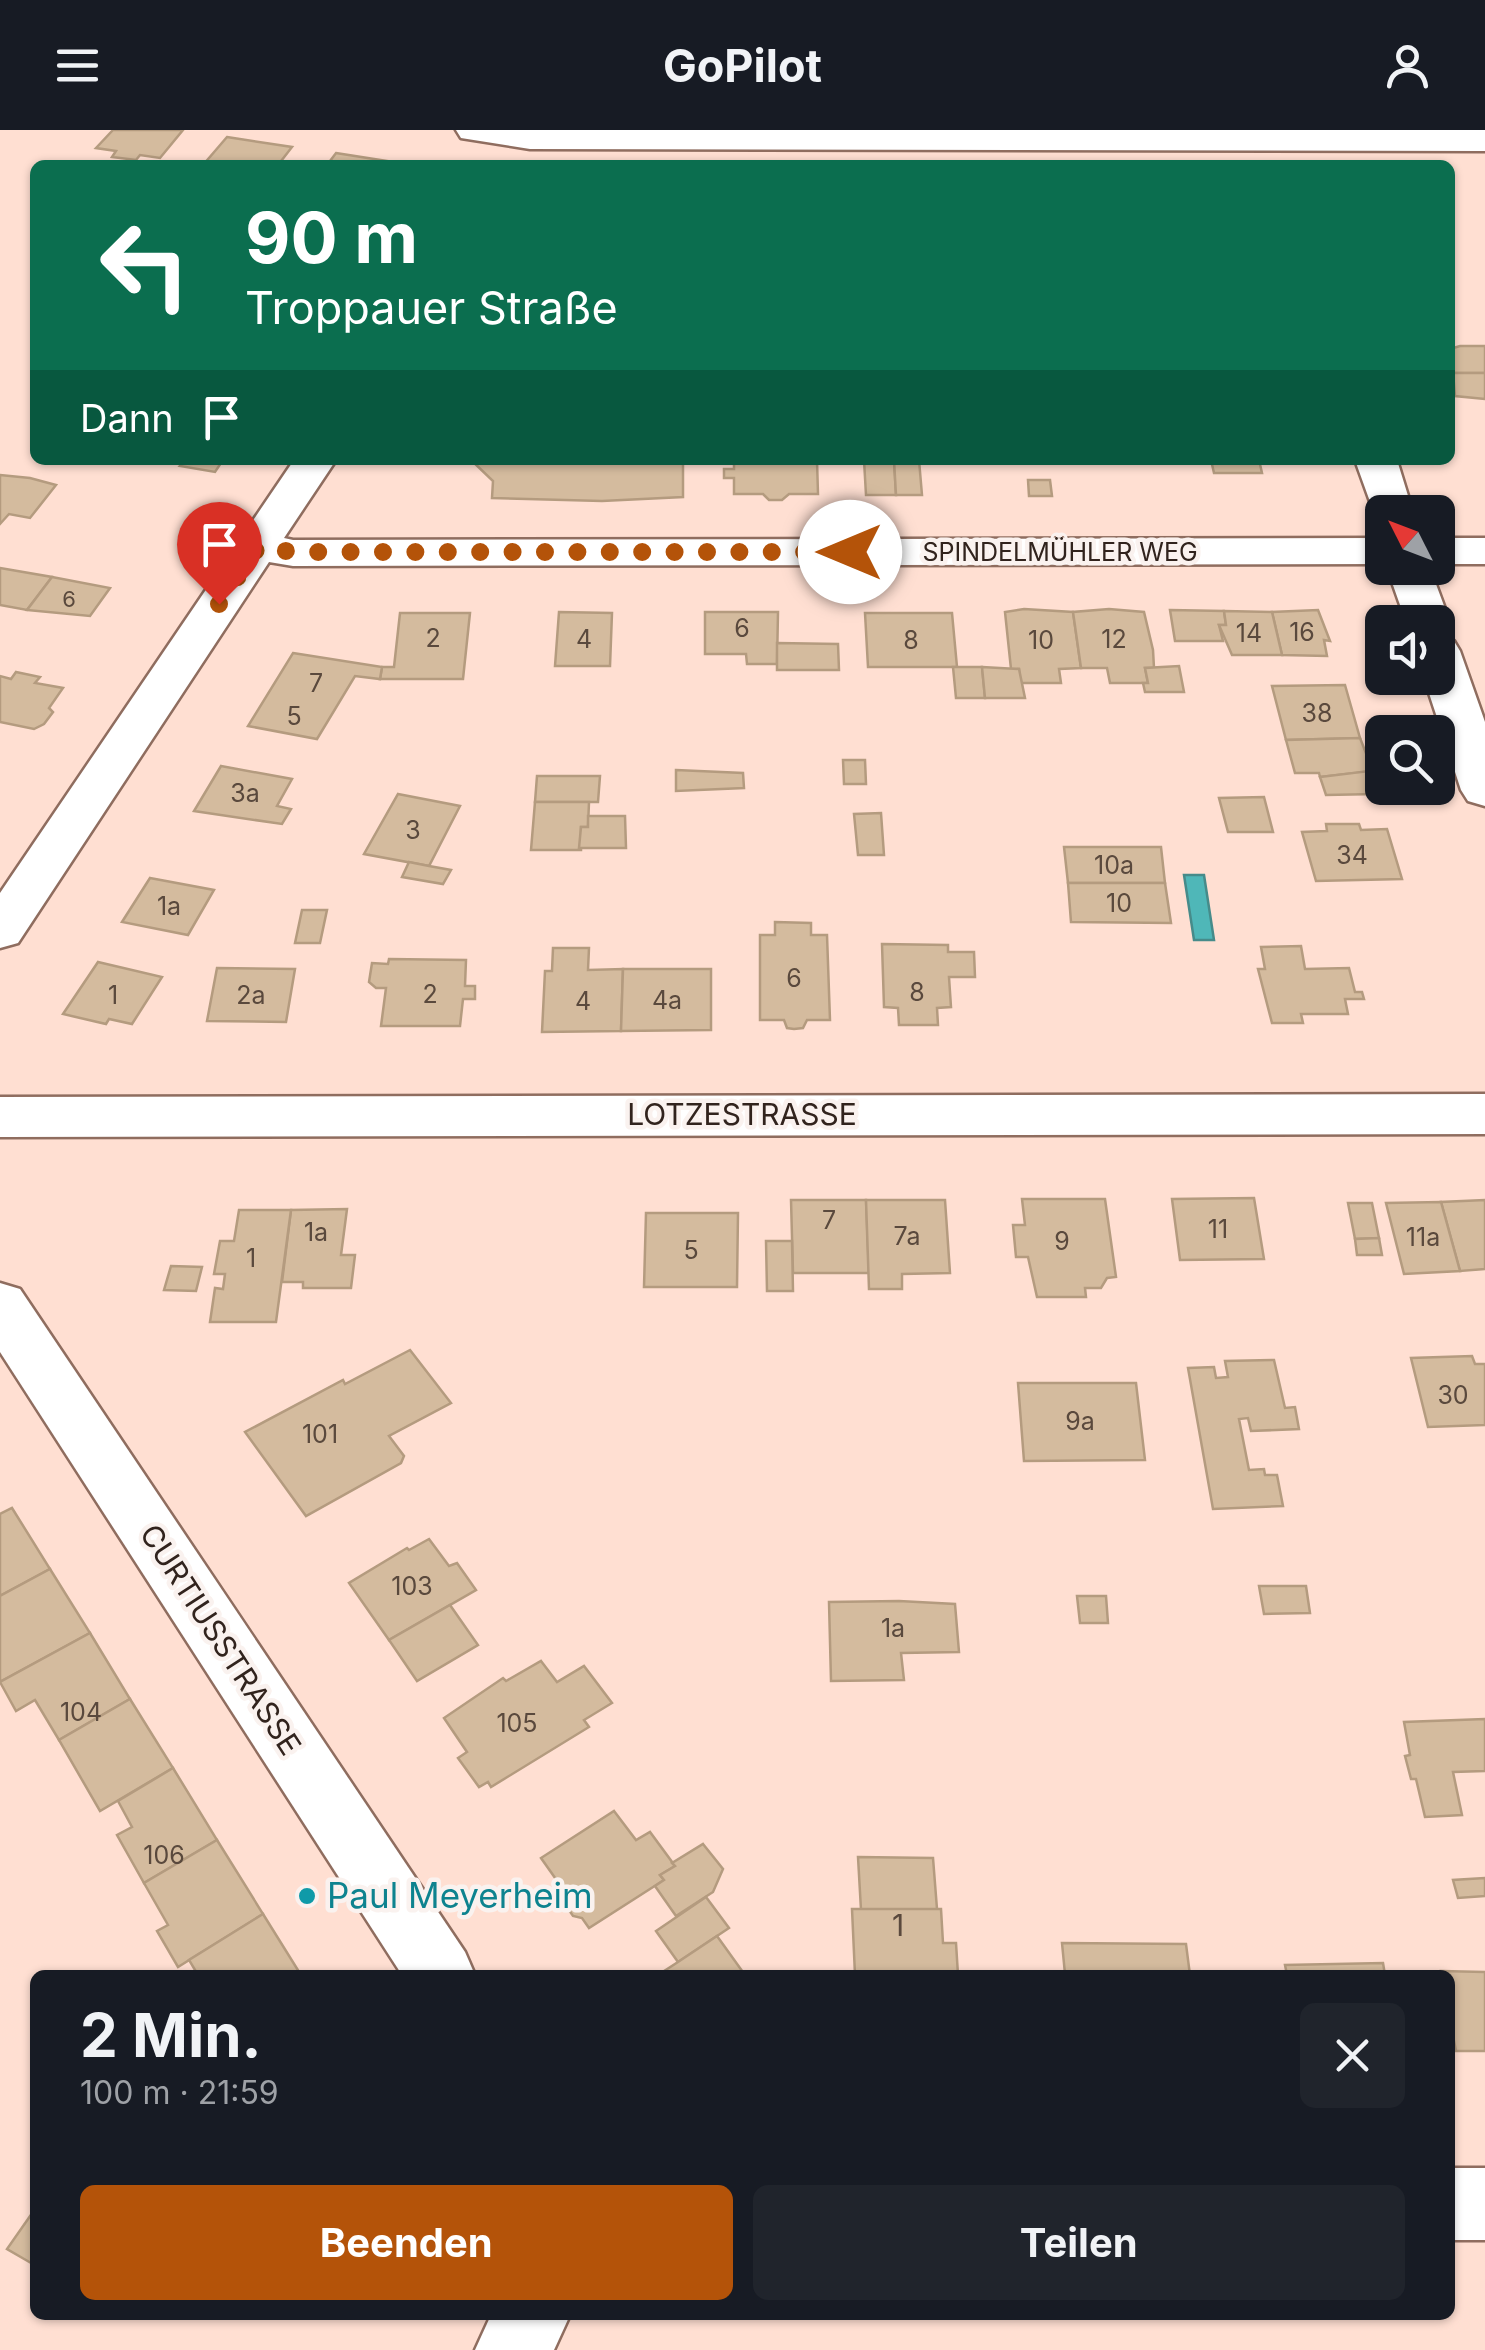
<!DOCTYPE html>
<html lang="de">
<head>
<meta charset="utf-8">
<style>
	:root { --surface:#171b24; --page:#20242c; --text:#f1f3f6; --muted:#9ea1a6; --accent:#b45309 }
	body { margin:0; font-family:Inter,sans-serif; background:var(--page); color:var(--text); height:100vh; display:flex; flex-direction:column; font-size:38px; white-space:nowrap }
	* { box-sizing:border-box; margin:0 }
	p { font-size:32px; color:var(--muted) }
	.icon { flex:none; width:55px; height:55px; fill:none; stroke:currentColor; stroke-width:2; stroke-linecap:round; stroke-linejoin:round }
	.map { position:relative; flex:1; overflow:hidden }
	.sheet { position:absolute; left:30px; top:1840px; width:1425px; height:350px; display:flex; flex-direction:column; background:var(--surface); border-radius:15px; box-shadow:0 2px 8px #0004 }
	.sheet>* { flex:none }
	.top-card { position:absolute; left:30px; top:30px; width:1425px; height:305px; border-radius:15px; box-shadow:0 2px 8px #0004; background:#0b6e4f; color:#fff; overflow:hidden }
	.needle { width:65px; rotate:312deg }
	.controls { position:absolute; left:1365px; top:365px; display:grid; gap:20px }
	.controls a { display:grid; place-items:center; width:90px; height:90px; border-radius:15px; background:var(--surface); box-shadow:0 2px 8px #0004; font-size:50px }
	.pin { position:absolute; display:grid; place-items:center; width:85px; height:85px; color:#fff; margin:-102px -42px; border-radius:50% 50% 50% 0; rotate:-45deg; box-shadow:0 0 10px #0007 }
	.pin .icon { rotate:45deg }
	.me { position:absolute; width:110px; margin:-55px; rotate:270deg; stroke-linejoin:round; filter:drop-shadow(0 0 8px #0008) }
	.turn { display:flex; align-items:center; gap:35px; height:210px; padding:0 50px; font-size:45px }
	.turn .icon { width:130px; height:130px; stroke-width:2.5 }
	.turn b { display:block; font-size:70px; line-height:85px }
	.then { display:flex; align-items:center; height:95px; padding:0 50px; background:#0003; gap:20px; font-size:38px }
	.round { display:grid; place-items:center; flex:none; width:105px; height:105px; border-radius:15px; background:var(--page) }
	.overview { display:flex; align-items:center; justify-content:space-between; height:170px; padding:0 50px }
	h1 { font-size:60px; font-weight:700; line-height:75px }
	.cta { display:flex; gap:20px; margin-top:auto; padding:20px 50px }
	.cta a { flex:1; height:115px; border-radius:15px; background:var(--accent); color:#fff; font-size:40px; font-weight:700; line-height:115px; text-align:center }
	.cta a+a { background:var(--page); color:var(--text) }
	header { display:flex; justify-content:space-between; align-items:center; height:130px; padding:0 50px; background:var(--surface); font-size:45px; font-weight:700 }
	.map>svg:first-child { display:block }
	.water { fill:#4fb7b8; stroke:#468b8a; stroke-width:2.5 }
	.building { fill:#d4bb9e; stroke:#b49b7f; stroke-width:2.5 }
	.lines { fill:none; stroke-linecap:round; stroke-linejoin:round }
	.minor-casing { stroke:#8f6d5f; stroke-width:5 }
	.minor { fill:#fff; fill-rule:evenodd }
	.route { stroke:#b45309; stroke-width:18; stroke-dasharray:0 32.4 }
	.culture-dot { fill:#0f9aa8; stroke:#faf2ef; stroke-width:4 }
	.labels { text-anchor:middle; stroke-width:9; stroke-linejoin:round; paint-order:stroke }
	.far-number-label { font-size:22px; fill:#5a493d }
	.far-street-label { font-size:25px; fill:#31231d; stroke:#faf2ef }
	.number-label { font-size:25px; fill:#5a493d }
	.street-label { font-size:30px; fill:#31231d; stroke:#faf2ef }
	.near-number-label { font-size:30px; fill:#5a493d }
	.near-culture-label { font-size:35px; fill:#0d838f; stroke:#faf2ef; text-anchor:start }
</style>
</head>
<body>
<header><svg class="icon" aria-label="menu" viewBox="0 0 24 24"><path d="M4 6h16M4 12h16M4 18h16"/></svg>GoPilot<svg class="icon" aria-label="person" viewBox="0 0 24 24"><circle cx="12" cy="8" r="4"/><path d="M4 21q1-7 8-7t8 7"/></svg></header>
<div class="map">
<svg width="1485" height="2220" viewBox="0 0 1485 2220">
	<rect width="100%" height="100%" fill="#ffdfd2"/>
	<polygon class="water" points="1184,745 1204,745 1214,810 1194,810"/>
	<g class="building">
		<polygon points="113,0 183,0 160,28 140,25 136,30 112,27 116,21 96,18"/>
		<polygon points="227,7 292,17 278,35 203,35"/>
		<polygon points="336,23 393,32 391,35 327,35"/>
		<polygon points="1460,216 1485,216 1485,243 1453,243 1450,219"/>
		<polygon points="1453,243 1485,243 1485,269 1455,266"/>
		<polygon points="172,330 223,330 215,342 180,336 184,332"/>
		<polygon points="471,330 683,330 683,367 602,371 492,368 493,351"/>
		<polygon points="734,330 817,330 818,364 789,364 782,370 769,370 763,364 734,364 734,348 724,348 724,339 734,339"/>
		<polygon points="864,330 894,330 896,365 866,365"/>
		<polygon points="894,330 919,330 922,365 896,365"/>
		<polygon points="1211,330 1259,330 1262,343 1214,343"/>
		<polygon points="0,345 30,348 56,355 30,388 9,384 0,394"/>
		<polygon points="1028,350 1050,350 1052,366 1029,366"/>
		<polygon points="0,438 52,447 27,480 0,475"/>
		<polygon points="52,447 110,458 90,486 27,480"/>
		<polygon points="1024,479 1073,482 1081,538 1059,539 1061,553 1020,553 1019,539 1011,539 1005,482"/>
		<polygon points="1109,479 1144,482 1153,520 1154,538 1145,538 1148,553 1110,553 1107,538 1081,538 1073,482"/>
		<polygon points="1170,480 1224,481 1226,495 1219,495 1223,511 1175,511"/>
		<polygon points="1318,480 1330,511 1324,510 1327,526 1282,525 1272,482"/>
		<polygon points="1224,481 1272,482 1282,525 1232,525 1219,495 1226,495"/>
		<polygon points="559,482 612,483 610,536 555,536"/>
		<polygon points="705,482 778,482 777,534 747,534 746,524 705,524"/>
		<polygon points="400,483 470,483 463,549 380,549 382,537 394,537"/>
		<polygon points="865,483 952,483 957,537 868,537"/>
		<polygon points="777,513 838,514 839,540 777,540"/>
		<polygon points="293,523 382,537 380,549 355,546 317,609 248,596"/>
		<polygon points="1179,536 1184,562 1145,562 1143,553 1148,553 1145,538"/>
		<polygon points="953,537 982,537 985,568 956,568"/>
		<polygon points="982,537 1019,539 1025,568 985,568"/>
		<polygon points="16,542 40,547 35,553 63,558 49,578 53,582 44,594 34,599 0,592 0,546 11,549"/>
		<polygon points="1345,555 1360,608 1286,610 1272,556"/>
		<polygon points="1360,608 1373,641 1320,647 1319,643 1295,643 1286,610"/>
		<polygon points="843,630 865,630 866,654 844,654"/>
		<polygon points="221,636 292,649 277,676 291,679 282,694 194,681"/>
		<polygon points="676,640 743,643 744,658 676,661"/>
		<polygon points="1369,641 1376,664 1326,665 1320,647"/>
		<polygon points="537,646 600,646 598,672 535,672"/>
		<polygon points="398,664 460,676 429,736 364,724"/>
		<polygon points="1264,667 1273,702 1228,702 1219,668"/>
		<polygon points="535,672 589,672 588,697 581,697 581,720 531,720"/>
		<polygon points="881,683 884,725 858,725 854,684"/>
		<polygon points="588,686 625,686 626,718 579,718 581,697 588,697"/>
		<polygon points="1326,694 1359,694 1361,700 1387,699 1402,749 1316,751 1302,702 1327,701"/>
		<polygon points="1064,717 1161,717 1165,753 1068,753"/>
		<polygon points="409,732 429,736 451,740 443,754 402,747"/>
		<polygon points="150,748 214,760 188,805 122,792"/>
		<polygon points="1068,753 1165,753 1171,793 1071,792"/>
		<polygon points="302,780 327,780 320,813 295,813"/>
		<polygon points="775,792 811,793 811,805 827,805 830,890 807,890 803,898 794,899 787,898 784,890 760,890 760,805 775,805"/>
		<polygon points="882,814 948,815 948,822 974,822 975,847 949,847 951,877 937,878 938,895 899,895 898,878 884,877"/>
		<polygon points="1301,816 1305,839 1349,838 1355,862 1362,862 1364,869 1345,869 1348,884 1301,884 1303,893 1272,893 1258,839 1265,839 1261,817"/>
		<polygon points="553,818 589,818 588,840 623,839 621,901 542,902 545,841 552,841"/>
		<polygon points="389,829 466,830 465,856 475,856 475,869 463,869 460,896 381,896 386,858 376,858 369,852 372,833 388,834"/>
		<polygon points="98,832 162,847 132,894 109,889 106,894 63,884"/>
		<polygon points="217,838 295,839 286,892 207,891"/>
		<polygon points="623,839 711,839 711,900 621,901"/>
		<polygon points="1254,1068 1264,1129 1180,1130 1172,1069"/>
		<polygon points="1022,1069 1105,1069 1116,1147 1107,1148 1101,1158 1085,1158 1086,1167 1037,1167 1028,1127 1016,1127 1013,1095 1025,1095"/>
		<polygon points="791,1070 866,1070 869,1143 793,1143"/>
		<polygon points="866,1070 945,1070 950,1143 902,1144 902,1159 869,1159"/>
		<polygon points="1485,1070 1485,1139 1460,1141 1441,1072"/>
		<polygon points="1441,1072 1460,1141 1404,1144 1386,1073"/>
		<polygon points="1348,1073 1372,1073 1379,1108 1355,1109"/>
		<polygon points="347,1079 341,1125 355,1125 351,1158 303,1158 303,1152 282,1152 291,1080"/>
		<polygon points="239,1080 291,1080 276,1192 210,1192 215,1158 223,1159 225,1144 214,1144 220,1111 234,1111"/>
		<polygon points="646,1083 738,1083 737,1157 644,1157"/>
		<polygon points="1379,1108 1382,1125 1357,1125 1355,1109"/>
		<polygon points="766,1111 792,1111 793,1161 767,1161"/>
		<polygon points="171,1136 202,1137 196,1161 164,1160"/>
		<polygon points="410,1220 451,1273 389,1306 404,1326 401,1333 306,1386 245,1302 343,1250 345,1254"/>
		<polygon points="1472,1226 1475,1234 1485,1234 1485,1295 1428,1297 1411,1228"/>
		<polygon points="1274,1230 1285,1278 1295,1277 1299,1299 1251,1301 1248,1288 1239,1289 1249,1340 1264,1339 1265,1345 1277,1345 1283,1376 1213,1379 1188,1238 1214,1237 1216,1248 1228,1247 1225,1231"/>
		<polygon points="1018,1253 1136,1253 1145,1330 1024,1331"/>
		<polygon points="12,1378 50,1439 0,1466 0,1384"/>
		<polygon points="429,1409 449,1436 457,1433 476,1460 389,1510 349,1453 407,1418 409,1420"/>
		<polygon points="50,1439 90,1503 0,1552 0,1466"/>
		<polygon points="1259,1456 1306,1456 1310,1483 1264,1484"/>
		<polygon points="1077,1466 1106,1466 1108,1493 1080,1493"/>
		<polygon points="899,1471 955,1474 959,1522 901,1523 904,1550 831,1551 829,1472"/>
		<polygon points="450,1475 478,1515 417,1551 389,1510"/>
		<polygon points="90,1503 130,1569 59,1610 35,1570 16,1581 0,1552"/>
		<polygon points="541,1531 557,1552 584,1536 612,1573 584,1590 589,1597 491,1657 488,1652 479,1657 458,1628 467,1622 444,1588 503,1548 506,1551"/>
		<polygon points="130,1569 173,1638 100,1681 59,1610"/>
		<polygon points="1485,1589 1485,1641 1453,1642 1462,1685 1425,1687 1416,1649 1411,1649 1405,1626 1410,1625 1404,1592"/>
		<polygon points="173,1638 217,1710 144,1753 117,1705 132,1697 118,1671"/>
		<polygon points="614,1681 636,1710 650,1702 675,1736 660,1745 664,1750 589,1798 582,1788 573,1786 562,1770 565,1762 541,1728"/>
		<polygon points="217,1710 263,1784 178,1837 157,1801 168,1795 144,1753"/>
		<polygon points="703,1714 723,1739 713,1762 676,1786 655,1756 664,1750 660,1745 675,1736 672,1733"/>
		<polygon points="858,1727 933,1728 937,1779 861,1780"/>
		<polygon points="1485,1748 1485,1766 1458,1768 1453,1750"/>
		<polygon points="706,1767 729,1798 678,1832 656,1801"/>
		<polygon points="852,1779 941,1779 943,1813 956,1813 958,1845 855,1845"/>
		<polygon points="263,1784 301,1845 198,1845 189,1830"/>
		<polygon points="717,1806 745,1845 658,1845 678,1832"/>
		<polygon points="1062,1813 1186,1814 1190,1845 1050,1845 1065,1844"/>
		<polygon points="1383,1833 1385,1845 1287,1845 1285,1835"/>
		<polygon points="1441,1841 1485,1842 1485,1921 1456,1921 1450,1891 1450,1845 1442,1845"/>
		<polygon points="35,2079 35,2128 31,2133 7,2119"/>
	</g>
	<g class="lines">
		<g class="minor-casing">
			<g id="minor">
				<polygon points="456,0 1485,0 1485,21 530,19 461,8"/>
				<polygon points="294,330 336,330 284,408 293,410 1382,408 1382,434 293,436 269,432 18,813 0,818 0,763"/>
				<polygon points="1355,330 1397,330 1413,382 1382,382 1382,392 1377,391"/>
				<rect x="1438" y="408" width="47" height="26"/>
				<polygon points="1387,438 1430,438 1450,492 1444,502 1438,503 1438,492 1406,492"/>
				<polygon points="1438,507 1454,511 1460,521 1485,592 1485,676 1468,671 1461,660 1424,548 1438,548"/>
				<polygon points="1485,964 1485,1004 0,1007 0,967"/>
				<polygon points="0,1153 20,1159 465,1822 475,1845 402,1845 0,1222"/>
				<rect x="1450" y="2038" width="35" height="72"/>
				<polygon points="491,2185 570,2185 554,2220 475,2220"/>
			</g>
		</g>
		<use href="#minor" class="minor"/>
	</g>
	<g class="lines">
		<polyline class="route" points="219,474 258,417 293,422 850,422"/>
	</g>
	<circle class="culture-dot" cx="307" cy="1766" r="10"/>
	<g class="labels">
		<g class="far-number-label">
			<text x="69" y="477">6</text>
		</g>
		<g class="far-street-label">
			<text x="1060" y="431">SPINDELMÜHLER WEG</text>
		</g>
		<g class="number-label">
			<text x="742" y="507">6</text>
			<text x="1302" y="511">16</text>
			<text x="1249" y="512">14</text>
			<text x="433" y="517">2</text>
			<text x="584" y="518">4</text>
			<text x="1114" y="518">12</text>
			<text x="911" y="519">8</text>
			<text x="1041" y="519">10</text>
			<text x="316" y="562">7</text>
			<text x="1317" y="592">38</text>
			<text x="294" y="595">5</text>
			<text x="245" y="672">3a</text>
			<text x="413" y="709">3</text>
			<text x="1352" y="734">34</text>
			<text x="1114" y="744">10a</text>
			<text x="1119" y="782">10</text>
			<text x="169" y="785">1a</text>
			<text x="794" y="857">6</text>
			<text x="917" y="871">8</text>
			<text x="430" y="873">2</text>
			<text x="113" y="874">1</text>
			<text x="251" y="874">2a</text>
			<text x="667" y="879">4a</text>
			<text x="583" y="880">4</text>
			<text x="829" y="1099">7</text>
			<text x="1218" y="1108">11</text>
			<text x="316" y="1111">1a</text>
			<text x="907" y="1115">7a</text>
			<text x="1423" y="1116">11a</text>
			<text x="1062" y="1120">9</text>
			<text x="691" y="1129">5</text>
			<text x="251" y="1137">1</text>
			<text x="1453" y="1274">30</text>
			<text x="1080" y="1300">9a</text>
			<text x="320" y="1313">101</text>
			<text x="412" y="1465">103</text>
			<text x="893" y="1507">1a</text>
			<text x="81" y="1591">104</text>
			<text x="517" y="1602">105</text>
			<text x="164" y="1734">106</text>
		</g>
		<g class="street-label">
			<text x="742" y="995">LOTZESTRASSE</text>
			<text transform="translate(220 1510) rotate(57)" y="10">CURTIUSSTRASSE</text>
		</g>
		<g class="near-number-label">
			<text x="898" y="1806">1</text>
		</g>
		<g class="near-culture-label">
			<text x="327" y="1778">Paul Meyerheim</text>
		</g>
	</g>
</svg>
<div class="controls">
<a><svg class="needle" viewBox="-14 -14 28 28"><path d="M0-13l5 13h-10z" fill="#e53935"/><path d="M0 13l5-13h-10z" fill="#9ea1a6"/></svg></a>
<a><svg class="icon" aria-label="sound" viewBox="0 0 24 24"><path d="M4 9h4l5-4v14l-5-4H4zM17 9q2 3 0 6"/></svg></a>
<a><svg class="icon" aria-label="search" viewBox="0 0 24 24"><circle cx="10" cy="10" r="6"/><path d="M15 15l6 6"/></svg></a>
</div>
<div class="pin" style="left:219px;top:474px;background:#d93025"><svg class="icon" aria-label="arrive" viewBox="0 0 24 24"><path d="M6 21V4h12l-3 4 3 4H6"/></svg></div>
<svg class="me" style="left:850px;top:422px" viewBox="-20 -20 40 40"><circle r="19" fill="#fff"/><path d="M0-13L10 11 0 6-10 11z" fill="#b45309"/></svg>
<div class="top-card">
<div class="turn"><svg class="icon" aria-label="left" viewBox="0 0 24 24"><path d="M17 20v-9H6M10 6l-5 5 5 5"/></svg><div><b>90 m</b>Troppauer Straße</div></div>
<div class="then">Dann<svg class="icon" aria-label="arrive" viewBox="0 0 24 24"><path d="M6 21V4h12l-3 4 3 4H6"/></svg></div>
</div>
<section class="sheet">
<div class="overview"><div><h1>2 Min.</h1><p>100 m · 21:59</p></div><a class="round"><svg class="icon" aria-label="close" viewBox="0 0 24 24"><path d="M6 6l12 12M18 6L6 18"/></svg></a></div>
<div class="cta"><a>Beenden</a><a>Teilen</a></div>
</section>
</div>
</body>
</html>
